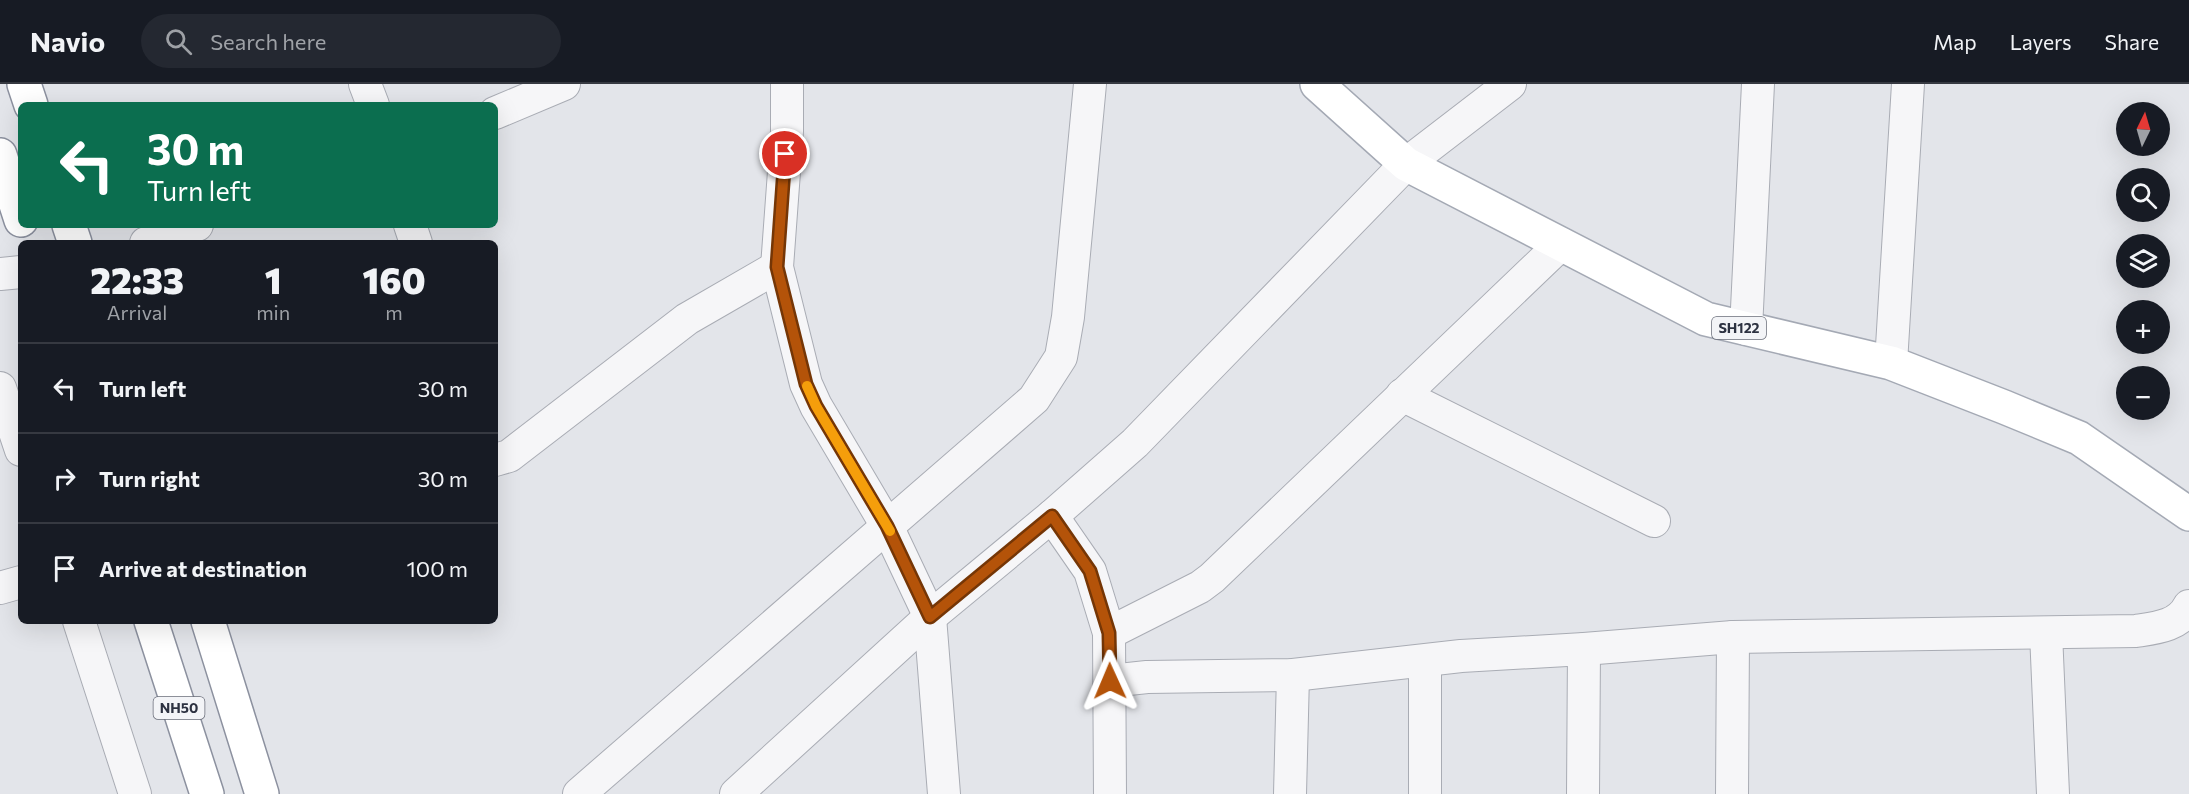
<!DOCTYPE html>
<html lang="en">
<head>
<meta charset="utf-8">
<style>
	:root { --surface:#171b24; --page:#242831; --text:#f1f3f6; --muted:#9ea1a6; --line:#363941 }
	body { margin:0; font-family:Commissioner,sans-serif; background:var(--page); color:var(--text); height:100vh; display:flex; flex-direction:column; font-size:22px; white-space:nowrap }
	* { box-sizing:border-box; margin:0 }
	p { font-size:20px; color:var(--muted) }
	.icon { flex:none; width:33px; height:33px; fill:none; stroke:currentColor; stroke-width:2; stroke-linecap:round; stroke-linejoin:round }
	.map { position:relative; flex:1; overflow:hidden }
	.side { position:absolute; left:18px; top:156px; width:480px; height:384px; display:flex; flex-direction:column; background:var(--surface); border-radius:9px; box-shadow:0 6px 24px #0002 }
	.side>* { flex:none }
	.guide { position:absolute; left:18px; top:18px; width:480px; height:126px; border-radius:9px; box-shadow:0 6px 24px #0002; background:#0b6e4f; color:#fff; overflow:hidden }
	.needle { width:39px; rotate:5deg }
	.controls { position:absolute; left:2116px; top:18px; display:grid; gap:12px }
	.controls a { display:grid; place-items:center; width:54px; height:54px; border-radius:50%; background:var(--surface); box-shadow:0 6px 24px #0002; font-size:30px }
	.pin { position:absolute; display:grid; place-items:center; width:51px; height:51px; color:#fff; margin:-26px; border:3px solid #fff; border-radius:50%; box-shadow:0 2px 6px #0007 }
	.me { position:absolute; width:66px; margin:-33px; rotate:359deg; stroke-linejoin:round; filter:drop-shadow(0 0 4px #0008) }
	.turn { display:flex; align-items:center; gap:21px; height:126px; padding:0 30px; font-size:27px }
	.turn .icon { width:78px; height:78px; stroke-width:2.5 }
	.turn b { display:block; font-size:42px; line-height:51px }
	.eta { display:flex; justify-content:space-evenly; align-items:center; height:102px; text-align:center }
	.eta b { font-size:36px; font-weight:800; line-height:42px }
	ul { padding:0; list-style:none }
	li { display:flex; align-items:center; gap:18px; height:90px; padding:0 30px; border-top:2px solid var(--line) }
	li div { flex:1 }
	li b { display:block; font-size:22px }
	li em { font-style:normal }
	header { display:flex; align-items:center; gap:36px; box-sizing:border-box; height:84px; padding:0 30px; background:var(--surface); border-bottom:2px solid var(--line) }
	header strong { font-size:28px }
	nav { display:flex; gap:33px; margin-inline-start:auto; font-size:21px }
	.search { width:420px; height:54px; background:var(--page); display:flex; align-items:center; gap:15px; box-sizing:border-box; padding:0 21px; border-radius:33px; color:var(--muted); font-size:22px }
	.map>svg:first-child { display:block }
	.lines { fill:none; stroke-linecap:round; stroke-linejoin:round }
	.street-casing { stroke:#a9acb4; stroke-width:34 }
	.primary-casing { stroke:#a4a9b4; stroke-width:36 }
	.highway-casing { stroke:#8c919f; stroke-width:36 }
	.street { stroke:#f6f6f8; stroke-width:32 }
	.primary { stroke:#fff; stroke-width:33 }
	.highway { stroke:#fff; stroke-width:33 }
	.route-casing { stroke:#753606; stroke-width:15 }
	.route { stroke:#b45309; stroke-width:10 }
	.slow { stroke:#f59e0b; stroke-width:10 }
	.labels { text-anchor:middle; stroke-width:5; stroke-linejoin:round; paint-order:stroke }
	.shield { fill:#f3f4f7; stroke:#686c78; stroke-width:1.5 }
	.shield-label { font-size:14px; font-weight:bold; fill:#2d3241 }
</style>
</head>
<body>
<header>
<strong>Navio</strong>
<div class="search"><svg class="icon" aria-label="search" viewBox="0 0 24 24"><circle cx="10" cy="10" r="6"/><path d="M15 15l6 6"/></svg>Search here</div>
<nav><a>Map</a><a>Layers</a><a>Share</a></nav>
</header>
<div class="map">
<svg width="2189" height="710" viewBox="0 0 2189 710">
	<rect width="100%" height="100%" fill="#e3e5ea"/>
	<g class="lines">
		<g class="street-casing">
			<g id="street">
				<polyline points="365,0 373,21"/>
				<polyline points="787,0 787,47 777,183 806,300 816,322 887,442 930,533 944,710"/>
				<polyline points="495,29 564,0"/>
				<polyline points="410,141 416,159"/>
				<polyline points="146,159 197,141"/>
				<polyline points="0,190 21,188"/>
				<polyline points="1746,245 1758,0"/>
				<polyline points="1891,279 1908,0"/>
				<polyline points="0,304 21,366"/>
				<polyline points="1402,311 1654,437"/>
				<polyline points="495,376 509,372 687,235 777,183"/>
				<polyline points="1052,432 1090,487 1109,549 1110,710"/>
				<polyline points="0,504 21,498"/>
				<polyline points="79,537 135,710"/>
				<polyline points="1109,549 1200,503 1212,494 1561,160"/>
				<polyline points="2046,549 2053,710"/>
				<path d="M1110 597 1147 593 1293 591 1461 572 1584 565 1733 553 2136 547C2156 544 2179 542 2189 522"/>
				<polyline points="579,710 1034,315 1061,273 1068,233 1090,0"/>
				<polyline points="736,710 930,533 1052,432 1135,359 1406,80 1510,0"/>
				<polyline points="1290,710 1293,591"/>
				<polyline points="1425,710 1425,577"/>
				<polyline points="1583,710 1584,565"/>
				<polyline points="1732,710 1733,553"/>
			</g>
		</g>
		<g class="primary-casing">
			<polyline id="primary" points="1317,0 1406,80 1706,235 1891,279 2004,323 2079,354 2189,430"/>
		</g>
		<g class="highway-casing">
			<g id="highway">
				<polyline points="24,0 31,21"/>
				<polyline points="0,71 21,136"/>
				<polyline points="69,141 75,159"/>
				<polyline points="151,537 207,710"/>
				<polyline points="208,537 262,710"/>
			</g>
		</g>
		<use href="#street" class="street"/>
		<use href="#primary" class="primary"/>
		<use href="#highway" class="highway"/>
	</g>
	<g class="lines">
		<g class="route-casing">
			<polyline id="route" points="785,70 777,183 806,300 816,322 887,442 930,533 1052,432 1090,487 1109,549 1110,597"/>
		</g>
		<use href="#route" class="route"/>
		<polyline class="slow" points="807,302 816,322 890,447"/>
	</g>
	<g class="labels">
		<g class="shield">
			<rect x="1712" y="233" width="54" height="22" rx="4.5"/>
			<rect x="153.5" y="613" width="51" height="22" rx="4.5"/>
		</g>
		<g class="shield-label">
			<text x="1739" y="249">SH122</text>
			<text x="179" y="629">NH50</text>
		</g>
	</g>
</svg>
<div class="controls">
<a><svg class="needle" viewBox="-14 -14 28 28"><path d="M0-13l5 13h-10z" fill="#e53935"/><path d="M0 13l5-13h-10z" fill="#9ea1a6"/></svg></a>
<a><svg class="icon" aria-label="search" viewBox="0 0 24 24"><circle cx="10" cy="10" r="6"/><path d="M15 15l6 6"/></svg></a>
<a><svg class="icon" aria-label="layers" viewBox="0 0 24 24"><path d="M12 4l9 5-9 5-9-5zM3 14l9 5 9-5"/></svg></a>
<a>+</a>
<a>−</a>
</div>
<div class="pin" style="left:785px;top:70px;background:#d93025"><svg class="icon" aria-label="arrive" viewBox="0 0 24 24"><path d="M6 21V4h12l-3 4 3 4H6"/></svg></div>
<svg class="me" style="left:1110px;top:597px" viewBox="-20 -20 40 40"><path d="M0-17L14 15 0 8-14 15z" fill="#b45309" stroke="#fff" stroke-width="4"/></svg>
<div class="guide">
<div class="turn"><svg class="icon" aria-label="left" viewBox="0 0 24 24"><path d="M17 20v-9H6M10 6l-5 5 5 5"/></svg><div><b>30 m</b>Turn left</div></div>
</div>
<section class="side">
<div class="eta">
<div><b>22:33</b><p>Arrival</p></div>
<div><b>1</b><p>min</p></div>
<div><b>160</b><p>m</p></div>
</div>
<ul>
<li><svg class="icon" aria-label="left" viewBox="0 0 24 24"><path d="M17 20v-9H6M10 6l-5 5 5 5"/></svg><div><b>Turn left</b></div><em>30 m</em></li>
<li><svg class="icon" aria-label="right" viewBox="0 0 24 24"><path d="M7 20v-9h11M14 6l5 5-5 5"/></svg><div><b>Turn right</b></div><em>30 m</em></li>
<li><svg class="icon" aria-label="arrive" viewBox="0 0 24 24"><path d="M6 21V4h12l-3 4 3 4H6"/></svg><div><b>Arrive at destination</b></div><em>100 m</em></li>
</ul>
</section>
</div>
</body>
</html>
